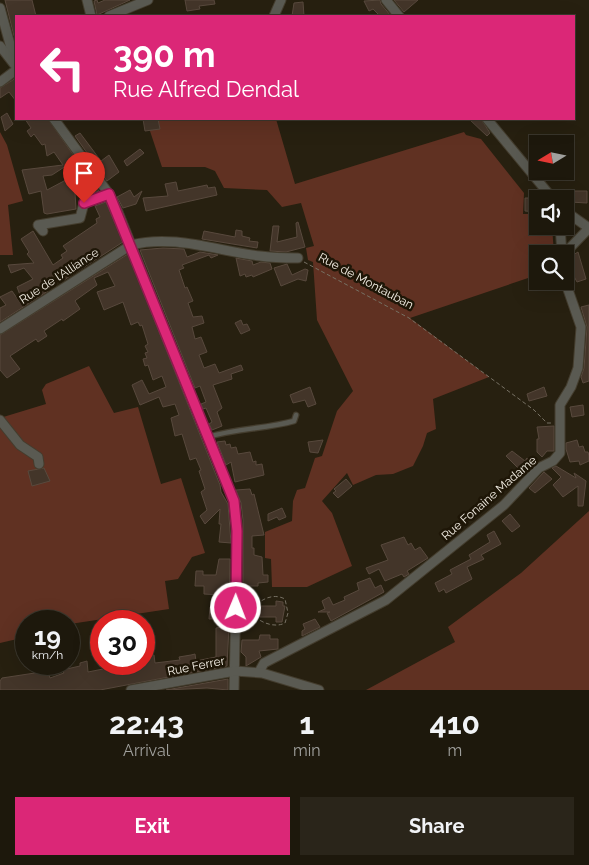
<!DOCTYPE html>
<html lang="en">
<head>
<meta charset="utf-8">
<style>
	:root { --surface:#1d180c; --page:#2a251a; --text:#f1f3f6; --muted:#a0a09d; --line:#3b372d; --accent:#db2777 }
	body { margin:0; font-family:Raleway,sans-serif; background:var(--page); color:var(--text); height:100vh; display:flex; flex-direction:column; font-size:19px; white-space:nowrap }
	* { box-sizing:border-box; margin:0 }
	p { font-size:16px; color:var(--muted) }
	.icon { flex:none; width:28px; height:28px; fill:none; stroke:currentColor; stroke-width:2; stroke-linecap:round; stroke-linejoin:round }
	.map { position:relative; height:690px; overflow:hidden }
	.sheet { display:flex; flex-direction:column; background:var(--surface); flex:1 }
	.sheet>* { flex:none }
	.top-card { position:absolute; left:15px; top:15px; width:560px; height:105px; border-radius:0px; box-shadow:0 5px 20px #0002,0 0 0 1px var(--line); background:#db2777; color:#fff; overflow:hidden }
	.needle { width:32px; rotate:260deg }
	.buttons { position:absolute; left:529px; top:135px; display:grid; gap:10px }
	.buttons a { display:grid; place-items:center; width:45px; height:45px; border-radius:0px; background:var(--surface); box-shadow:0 5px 20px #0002,0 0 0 1px var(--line); font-size:25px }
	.speed { position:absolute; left:15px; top:610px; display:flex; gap:10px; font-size:25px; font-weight:700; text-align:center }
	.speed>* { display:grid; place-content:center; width:65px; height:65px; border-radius:50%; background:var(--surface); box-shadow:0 5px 20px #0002,0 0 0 1px var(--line); line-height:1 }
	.speed small { font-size:12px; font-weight:400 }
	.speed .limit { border:8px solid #d22; background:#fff; color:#111 }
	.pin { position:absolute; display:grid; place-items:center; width:42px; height:42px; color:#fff; margin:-51px -21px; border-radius:50% 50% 50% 0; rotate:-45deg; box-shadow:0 0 5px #0007 }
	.pin .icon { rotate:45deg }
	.me { position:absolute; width:55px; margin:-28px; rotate:1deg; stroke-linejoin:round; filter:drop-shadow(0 0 4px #0008) }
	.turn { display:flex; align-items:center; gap:18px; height:105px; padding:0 15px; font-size:22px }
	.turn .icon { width:65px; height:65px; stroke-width:2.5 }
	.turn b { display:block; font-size:35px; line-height:42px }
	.eta { display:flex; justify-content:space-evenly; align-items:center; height:85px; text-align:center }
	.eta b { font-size:30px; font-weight:700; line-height:35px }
	.cta { display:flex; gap:10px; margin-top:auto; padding:10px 15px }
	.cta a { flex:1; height:58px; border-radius:0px; background:var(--accent); color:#fff; font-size:20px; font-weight:700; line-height:58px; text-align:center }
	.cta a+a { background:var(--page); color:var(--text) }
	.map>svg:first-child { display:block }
	.green { fill:#603122 }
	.building { fill:#433529; stroke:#58493d; fill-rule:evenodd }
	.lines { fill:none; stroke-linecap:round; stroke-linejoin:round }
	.service-casing { stroke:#443d2e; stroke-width:7 }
	.minor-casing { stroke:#443d2e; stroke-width:11 }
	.path { stroke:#777164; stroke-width:1; stroke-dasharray:4 2.5; stroke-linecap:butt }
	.service { stroke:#5a5a52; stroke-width:4.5 }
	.minor { stroke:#5a5a52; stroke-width:9 }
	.route-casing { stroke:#8e194d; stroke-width:12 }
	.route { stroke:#db2777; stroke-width:9 }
	.labels { text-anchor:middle; stroke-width:5; stroke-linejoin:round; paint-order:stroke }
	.street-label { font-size:12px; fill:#f3eee4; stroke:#1e1607 }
</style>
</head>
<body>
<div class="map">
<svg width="589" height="690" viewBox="0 0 589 690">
	<rect width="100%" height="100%" fill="#272010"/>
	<g class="green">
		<polygon points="146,119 276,119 295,184 464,132 466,135 481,139 524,193 523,214 537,214 538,226 552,226 554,254 538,254 537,275 410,318 489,377 433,399 436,429 427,433 423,446 413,466 393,474 376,475 353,485 347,473 322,501 332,513 352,566 307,587 272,587 271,559 265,558 265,532 292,521 293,501 297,490 305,488 315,458 322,456 337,411 353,391 317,320 313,262 308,260 306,248 314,246 301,203 282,207 267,190 224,188 215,171 205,167 162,167"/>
		<polygon points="0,132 7,145 23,201 8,205 13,255 0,255"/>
		<polygon points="89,366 114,413 138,407 161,484 181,478 205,553 192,557 178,579 165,581 169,609 70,624 69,627 69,621 26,621 26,637 0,643 0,418 46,404 42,390 46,384"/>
		<polygon points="589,511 589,690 366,690 455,642 448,627 521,573"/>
	</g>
	<g class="building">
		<polygon points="5,0 32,0 36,16 16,16 16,35 14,36"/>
		<polygon points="97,0 98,3 105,0 130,0 97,15 94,1"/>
		<polygon points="185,0 214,0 215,4 199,6 200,9 187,11"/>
		<polygon points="380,0 381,4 391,16 380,16 373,9 369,11 364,1"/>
		<polygon points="394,0 418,0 404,12"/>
		<polygon points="303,2 304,16 292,16 294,3"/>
		<polygon points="16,78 16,101 9,92 0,98 0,88"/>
		<polygon points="7,113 13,124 5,131 1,117"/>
		<path d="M25 119H48L99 191 90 194 85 188 75 193 76 209 47 214 44 213 41 191 29 194 22 170 63 165 54 152 47 156 45 144 42 145 34 134 31 137 27 131 31 128ZM72 162 79 173 47 190 43 176 52 175Z"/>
		<polygon points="143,119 158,119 160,129 145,131"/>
		<polygon points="469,119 481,119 490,133 487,136"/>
		<polygon points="80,133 101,161 109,155 119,172 107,181 75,136"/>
		<polygon points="538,142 538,163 531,162 529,149"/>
		<polygon points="140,149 144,153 127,166 124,161"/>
		<polygon points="176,182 178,191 207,185 208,188 215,187 217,195 146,211 143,198 168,196 165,184"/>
		<polygon points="130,190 134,197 142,191 136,204 123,208 117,197"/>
		<polygon points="570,191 587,191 587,203 570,202"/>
		<polygon points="525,198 538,198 538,212 525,211"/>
		<polygon points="106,202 123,242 64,280 64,277 48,286 46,288 48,291 0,322 0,308 6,305 0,297 12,291 21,304 23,303 17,287 33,279 24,268 11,273 8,265 34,263 27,254 29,252 21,239 33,231 53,265 63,258 61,255 67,251 63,246 97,223 96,219 100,217 95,206"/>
		<polygon points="298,222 305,247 286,252 270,251 273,226 279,226 277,242 297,237 296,223"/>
		<polygon points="236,230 242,231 242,236 250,238 249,241 258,242 257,248 202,239 204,231 235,237"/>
		<polygon points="163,248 184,249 187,257 200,252 218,255 211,258 209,255 182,265 184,268 179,270 185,288 187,287 193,301 188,303 193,317 202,316 204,323 192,327 195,339 201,337 207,352 199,355 204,368 215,364 219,373 241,365 243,370 231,374 232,379 213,385 222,408 217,412 222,426 212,430 209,424 212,422 206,408 203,409 201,404 206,402 200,386 195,388 140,250"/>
		<polygon points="578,252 586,279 577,282 569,267 565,269 565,260"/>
		<polygon points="128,254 220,485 221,492 228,504 231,543 219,542 221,524 219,524 220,509 205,524 200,516 207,510 201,492 205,489 199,471 201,470 196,458 190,460 182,434 175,436 171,418 179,415 175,404 163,407 159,397 140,405 132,385 142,380 149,394 166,387 162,376 153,380 148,365 145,366 143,359 147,358 145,353 148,352 145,346 148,344 142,325 140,326 138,322 131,325 123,302 104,310 97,292 115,286 108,272 94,278 97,285 76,300 75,301 80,309 63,321 62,319 44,331 47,336 38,342 36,339 10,356 20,369 7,378 0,370 0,335"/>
		<polygon points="236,258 252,261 253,265 261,262 270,263 272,269 253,277 252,275 246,277 245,274 240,276"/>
		<polygon points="287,264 292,275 305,269 308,270 306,281 298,279 281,286 274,268"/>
		<polygon points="589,305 589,381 583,383 581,377 584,368 587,327 581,307"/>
		<polygon points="241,320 243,325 247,324 250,330 241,334 235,323"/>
		<polygon points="310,387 316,404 308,407 305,400 293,403 290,395"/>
		<polygon points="544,387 547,396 529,401 527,394"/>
		<polygon points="583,405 584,415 572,417 570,407"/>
		<polygon points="554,426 554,451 547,451 542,457 537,452 537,439 539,439 537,427"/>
		<polygon points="323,440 318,453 310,452 308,442"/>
		<polygon points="577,440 579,447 583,446 585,452 588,452 589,456 589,461 580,465 579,461 570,462 566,449 566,443"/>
		<polygon points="225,441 226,445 230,444 231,448 236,447 238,454 250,452 253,462 256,461 256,465 262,464 264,475 235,482 231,462 226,465 217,442"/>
		<polygon points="512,451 525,461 527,458 534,464 520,479 516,475 520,471 519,469 506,456"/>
		<polygon points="556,466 576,478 574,473 586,481 583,506 578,506 578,486 563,497 553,485 561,477 552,468"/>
		<polygon points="44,468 50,481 32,486 28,471"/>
		<polygon points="544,472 552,479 535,493 529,488"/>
		<polygon points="346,479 352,486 338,498 333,493 336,491 334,489"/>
		<polygon points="250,489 252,495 254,494 264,535 252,536 252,548 254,548 254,555 262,557 263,575 268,575 268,582 258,583 258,586 243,586 243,520 241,503 236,490"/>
		<polygon points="282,508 286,517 279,520 277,517 268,521 268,514"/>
		<polygon points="510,514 520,526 512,532 502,521"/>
		<polygon points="494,531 501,544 481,555 484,559 467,567 472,579 446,593 444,589 439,592 435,583 452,574 450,570 471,559 469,555 490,542 487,535"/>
		<polygon points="404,537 408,545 411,543 415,550 420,547 428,558 407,571 409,574 404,577 402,574 385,581 379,569 369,574 366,568 388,560 381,545"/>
		<polygon points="219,559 230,559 229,618 209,619 210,607 217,608 220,595 204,594 204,586 195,586 196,571 203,571 203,575 216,575"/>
		<polygon points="370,578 375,588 381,585 384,592 331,621 327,613 330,612 318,612 325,609 322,601 329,597 333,605 345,600 344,597 359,590 357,583"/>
		<polygon points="276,601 283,602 283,606 285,606 282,622 276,622 276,617 260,617 261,606 276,606"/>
		<polygon points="315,619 320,627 302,636 302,631 305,629 303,624"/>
		<polygon points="229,626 227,666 100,690 0,690 0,681 2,678 48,671 50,678 64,673 62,670 80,666 80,663 87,661 88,672 103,669 102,664 144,664 149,661 148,656 154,655 155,663 180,660 179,657 191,655 195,654 196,661 216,657 216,628"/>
		<polygon points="260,635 270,635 270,639 278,639 278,649 259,651 261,657 246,666 246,657 241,652 242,640 259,640"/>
		<polygon points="228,679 228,690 207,688 166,690"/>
	</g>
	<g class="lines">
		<g class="service-casing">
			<path id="service" d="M208 437C237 428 266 429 294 421L296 415"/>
		</g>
		<g class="minor-casing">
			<g id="minor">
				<polyline points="87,0 91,16"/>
				<polyline points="386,0 399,16"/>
				<polyline points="0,8 16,66"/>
				<polyline points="109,16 148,0"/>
				<polyline points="274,16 281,0"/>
				<polyline points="0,46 14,64"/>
				<polyline points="0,82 16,70"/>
				<polyline points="54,119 109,194 118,212 235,505 237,538 234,690"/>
				<polyline points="487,119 553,199"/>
				<polyline points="565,211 589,228"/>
				<polyline points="560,226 562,254"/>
				<polyline points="43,231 38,225 80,218 84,203 109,194"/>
				<polyline points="564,254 589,228"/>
				<path d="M0 329 131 245C174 234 217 251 260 256 273 258 286 258 298 258"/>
				<polyline points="0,420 20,445 38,457 39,464"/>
				<polyline points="259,672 264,663 386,600 504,505 539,468 553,461 560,453 560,405 571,387 578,368 581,327 565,281"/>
				<polyline points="131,690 235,671 262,673 319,690"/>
			</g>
		</g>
		<g class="path">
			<polyline points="304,262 409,318 534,410 547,423 553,423"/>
			<path d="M244 611H249C257 621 273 629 285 623L288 613 285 599C271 592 259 601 249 611"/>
		</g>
		<use href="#service" class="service"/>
		<use href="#minor" class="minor"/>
	</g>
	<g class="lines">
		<g class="route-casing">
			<polyline id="route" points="84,203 109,194 234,501 237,531 236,608"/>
		</g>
		<use href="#route" class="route"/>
	</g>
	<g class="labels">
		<g class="street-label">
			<text transform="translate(59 276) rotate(-33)" y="4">Rue de l'Alliance</text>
			<text transform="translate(366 281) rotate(28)" y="4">Rue de Montauban</text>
			<text transform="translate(489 498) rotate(-41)" y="4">Rue Fonaine Madame</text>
			<text transform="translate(196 666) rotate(-11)" y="4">Rue Ferrer</text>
		</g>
	</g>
</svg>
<div class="buttons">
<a><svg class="needle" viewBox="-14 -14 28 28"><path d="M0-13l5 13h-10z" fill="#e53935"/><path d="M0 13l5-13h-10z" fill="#a0a09d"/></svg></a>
<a><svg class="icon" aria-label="sound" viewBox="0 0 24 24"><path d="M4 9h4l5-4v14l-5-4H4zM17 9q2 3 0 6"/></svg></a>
<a><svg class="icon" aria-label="search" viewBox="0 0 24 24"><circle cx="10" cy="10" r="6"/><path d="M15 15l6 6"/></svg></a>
</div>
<div class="speed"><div>19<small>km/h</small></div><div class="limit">30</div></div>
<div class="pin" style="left:84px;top:203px;background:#d93025"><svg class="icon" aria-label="arrive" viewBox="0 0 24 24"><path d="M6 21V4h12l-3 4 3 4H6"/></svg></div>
<svg class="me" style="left:236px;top:608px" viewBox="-20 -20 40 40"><circle r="17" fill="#db2777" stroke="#fff" stroke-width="3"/><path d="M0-11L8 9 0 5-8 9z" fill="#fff"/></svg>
<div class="top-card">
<div class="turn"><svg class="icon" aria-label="left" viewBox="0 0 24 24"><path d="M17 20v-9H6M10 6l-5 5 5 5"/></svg><div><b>390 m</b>Rue Alfred Dendal</div></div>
</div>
</div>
<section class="sheet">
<div class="eta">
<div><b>22:43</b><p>Arrival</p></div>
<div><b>1</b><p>min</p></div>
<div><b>410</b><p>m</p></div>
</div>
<div class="cta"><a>Exit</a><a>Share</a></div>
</section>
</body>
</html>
